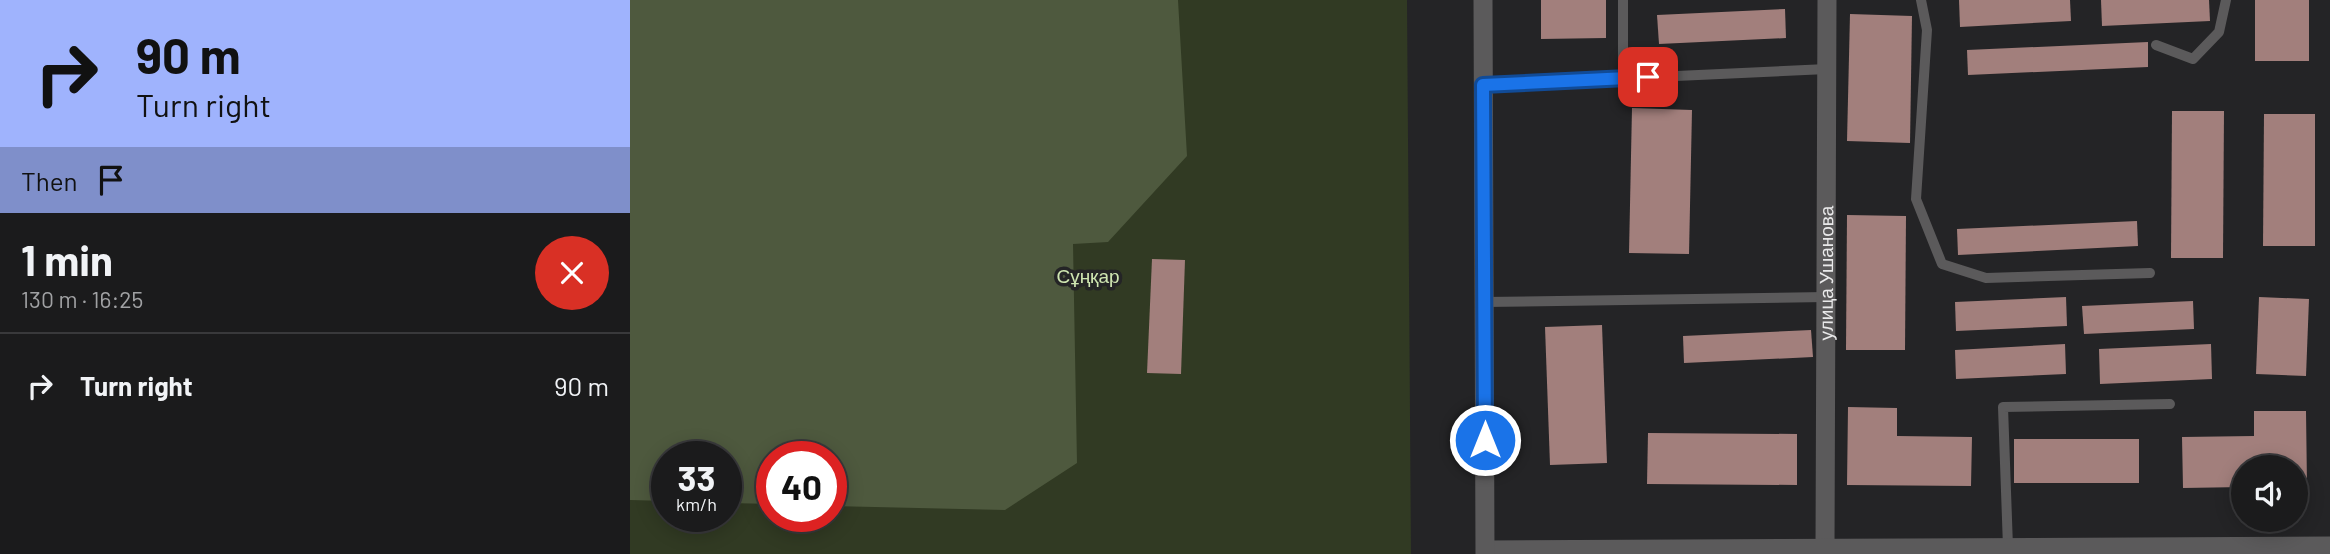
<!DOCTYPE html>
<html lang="en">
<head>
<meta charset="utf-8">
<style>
	:root { --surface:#1b1b1c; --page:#282829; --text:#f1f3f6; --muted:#a0a1a3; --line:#39393b }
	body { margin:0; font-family:Barlow,sans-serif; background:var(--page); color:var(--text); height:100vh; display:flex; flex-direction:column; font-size:26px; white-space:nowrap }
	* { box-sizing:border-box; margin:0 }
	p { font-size:23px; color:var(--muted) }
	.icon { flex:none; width:38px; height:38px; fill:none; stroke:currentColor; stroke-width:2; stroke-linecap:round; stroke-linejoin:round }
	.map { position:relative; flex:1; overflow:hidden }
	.details { display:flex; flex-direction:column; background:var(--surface); width:630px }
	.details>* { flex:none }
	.hud { background:#9fb3fd; color:#111; overflow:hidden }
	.tools { position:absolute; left:1601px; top:455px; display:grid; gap:14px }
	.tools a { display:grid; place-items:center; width:77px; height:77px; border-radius:50%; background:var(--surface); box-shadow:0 4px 18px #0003,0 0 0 2px var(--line); font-size:35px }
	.speed { position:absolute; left:21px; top:441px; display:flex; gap:14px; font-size:35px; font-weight:700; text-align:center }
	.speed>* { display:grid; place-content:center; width:91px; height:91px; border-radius:50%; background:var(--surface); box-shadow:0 4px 18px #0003,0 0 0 2px var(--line); line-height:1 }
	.speed small { font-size:18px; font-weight:400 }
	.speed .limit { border:10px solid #d22; background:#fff; color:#111 }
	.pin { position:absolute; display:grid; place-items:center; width:60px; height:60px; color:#fff; margin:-30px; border-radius:14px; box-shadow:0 4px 10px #0006 }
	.me { position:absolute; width:77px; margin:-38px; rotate:0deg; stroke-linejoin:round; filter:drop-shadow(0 0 5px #0008) }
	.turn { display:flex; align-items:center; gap:24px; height:147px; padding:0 21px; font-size:32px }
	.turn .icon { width:91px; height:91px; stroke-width:2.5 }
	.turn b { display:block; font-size:49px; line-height:60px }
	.then { display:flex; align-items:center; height:66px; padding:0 21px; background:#0003; gap:14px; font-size:26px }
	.round { display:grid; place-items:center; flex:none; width:74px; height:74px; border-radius:37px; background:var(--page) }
	.head { display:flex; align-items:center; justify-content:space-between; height:119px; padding:0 21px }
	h1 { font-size:42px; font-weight:700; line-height:52px }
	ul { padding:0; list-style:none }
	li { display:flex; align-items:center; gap:21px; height:105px; padding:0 21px; border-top:2px solid var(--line) }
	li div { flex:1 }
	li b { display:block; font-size:26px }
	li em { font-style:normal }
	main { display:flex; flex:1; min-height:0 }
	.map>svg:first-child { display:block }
	.green { fill:#313a23; fill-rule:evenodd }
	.forest { fill:#4e593e }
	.building { fill:#a27f7c }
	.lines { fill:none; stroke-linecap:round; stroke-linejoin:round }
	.service { stroke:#5b5a5b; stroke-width:10 }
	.minor { stroke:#5b5a5b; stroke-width:19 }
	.tertiary { stroke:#5b5a5b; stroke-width:19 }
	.route-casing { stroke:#114b97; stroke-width:18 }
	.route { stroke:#1a73e8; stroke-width:12 }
	.labels { text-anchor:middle; stroke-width:7; stroke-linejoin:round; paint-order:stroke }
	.street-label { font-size:19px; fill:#e9e9ea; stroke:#242426 }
	.park-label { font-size:19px; fill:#cfe6b1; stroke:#242426 }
</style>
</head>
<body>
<main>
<section class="details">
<div class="hud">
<div class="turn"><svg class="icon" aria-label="right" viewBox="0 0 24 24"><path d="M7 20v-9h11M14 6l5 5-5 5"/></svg><div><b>90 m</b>Turn right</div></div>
<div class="then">Then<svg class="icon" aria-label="arrive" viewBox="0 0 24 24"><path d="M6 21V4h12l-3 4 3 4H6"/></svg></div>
</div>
<div class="head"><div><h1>1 min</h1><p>130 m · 16:25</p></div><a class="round" style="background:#d93025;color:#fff"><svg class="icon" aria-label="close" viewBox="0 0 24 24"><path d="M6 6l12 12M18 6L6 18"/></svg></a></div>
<ul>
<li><svg class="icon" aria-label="right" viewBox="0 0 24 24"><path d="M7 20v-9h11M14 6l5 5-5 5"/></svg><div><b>Turn right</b></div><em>90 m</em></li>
</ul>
</section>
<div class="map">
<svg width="1700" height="554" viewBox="0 0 1700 554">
	<rect width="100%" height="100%" fill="#242426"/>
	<path class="green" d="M0 0H777L781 554H0ZM37 457H96V516H37ZM142 457H201V516H142Z"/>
	<polygon class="forest" points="0,0 548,0 557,156 478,242 443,244 447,463 375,510 201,506 201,457 142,457 142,504 96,503 96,457 37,457 37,501 0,500"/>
	<g class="building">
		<polygon points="911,0 976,0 976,38 911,39"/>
		<polygon points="1329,0 1440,0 1441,21 1330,27"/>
		<polygon points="1471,0 1579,0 1580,21 1472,26"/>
		<rect x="1625" y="0" width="54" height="61"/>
		<polygon points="1155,9 1156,38 1029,44 1027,15"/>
		<polygon points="1220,14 1282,16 1280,143 1217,141"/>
		<polygon points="1518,42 1518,67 1338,75 1337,50"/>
		<polygon points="1002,108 1062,110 1059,254 999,253"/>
		<polygon points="1542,111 1594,111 1593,258 1541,258"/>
		<polygon points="1634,114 1685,114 1685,246 1633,246"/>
		<polygon points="1217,215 1276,216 1275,350 1216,350"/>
		<polygon points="1507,221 1508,246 1328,255 1327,229"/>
		<polygon points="522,259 555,260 551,374 517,373"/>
		<polygon points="1436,297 1437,326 1326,331 1325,302"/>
		<polygon points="1629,297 1679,299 1676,376 1626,374"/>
		<polygon points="1563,301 1564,329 1454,334 1452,306"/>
		<polygon points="972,325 977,463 920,465 915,327"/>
		<polygon points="1181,330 1183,357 1054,363 1053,336"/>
		<polygon points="1435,344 1436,374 1326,379 1325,350"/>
		<polygon points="1581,344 1582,379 1470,384 1469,349"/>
		<polygon points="1218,407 1267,408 1267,436 1342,437 1341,486 1217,485"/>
		<polygon points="1624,411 1676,411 1677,486 1666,487 1666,467 1614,467 1614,487 1553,488 1552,437 1624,436"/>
		<polygon points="1018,433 1167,434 1167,485 1017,484"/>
		<rect x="1384" y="439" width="125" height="44"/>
	</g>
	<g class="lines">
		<g class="service">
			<polyline points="1291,0 1297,30 1286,199 1312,264 1356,278 1520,273"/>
			<polyline points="1526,45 1563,59 1589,32 1596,0"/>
			<polyline points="993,79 993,0"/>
			<polyline points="853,85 1197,69"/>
			<polyline points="854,302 1196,297"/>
			<polyline points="1378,547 1373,407 1540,404"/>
		</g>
		<g class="minor">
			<path id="s1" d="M1195 548 1197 0"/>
			<polyline points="856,550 1700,546"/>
		</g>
		<polyline class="tertiary" points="853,0 855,554"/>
	</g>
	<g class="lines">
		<g class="route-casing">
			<polyline id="route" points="855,440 853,85 1018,77"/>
		</g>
		<use href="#route" class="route"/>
	</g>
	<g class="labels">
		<g class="street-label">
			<text dy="7" stroke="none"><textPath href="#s1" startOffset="275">улица Ушанова</textPath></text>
		</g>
		<g class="park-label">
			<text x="458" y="283">Сұңқар</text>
		</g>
	</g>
</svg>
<div class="tools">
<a><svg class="icon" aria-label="sound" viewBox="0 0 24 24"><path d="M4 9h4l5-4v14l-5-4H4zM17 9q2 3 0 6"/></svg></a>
</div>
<div class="speed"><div>33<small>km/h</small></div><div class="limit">40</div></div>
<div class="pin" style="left:1018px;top:77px;background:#d93025"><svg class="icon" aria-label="arrive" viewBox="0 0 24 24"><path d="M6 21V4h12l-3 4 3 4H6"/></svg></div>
<svg class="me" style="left:855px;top:440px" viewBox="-20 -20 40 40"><circle r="17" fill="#1a73e8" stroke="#fff" stroke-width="3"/><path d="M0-11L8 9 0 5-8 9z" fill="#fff"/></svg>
</div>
</main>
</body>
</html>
